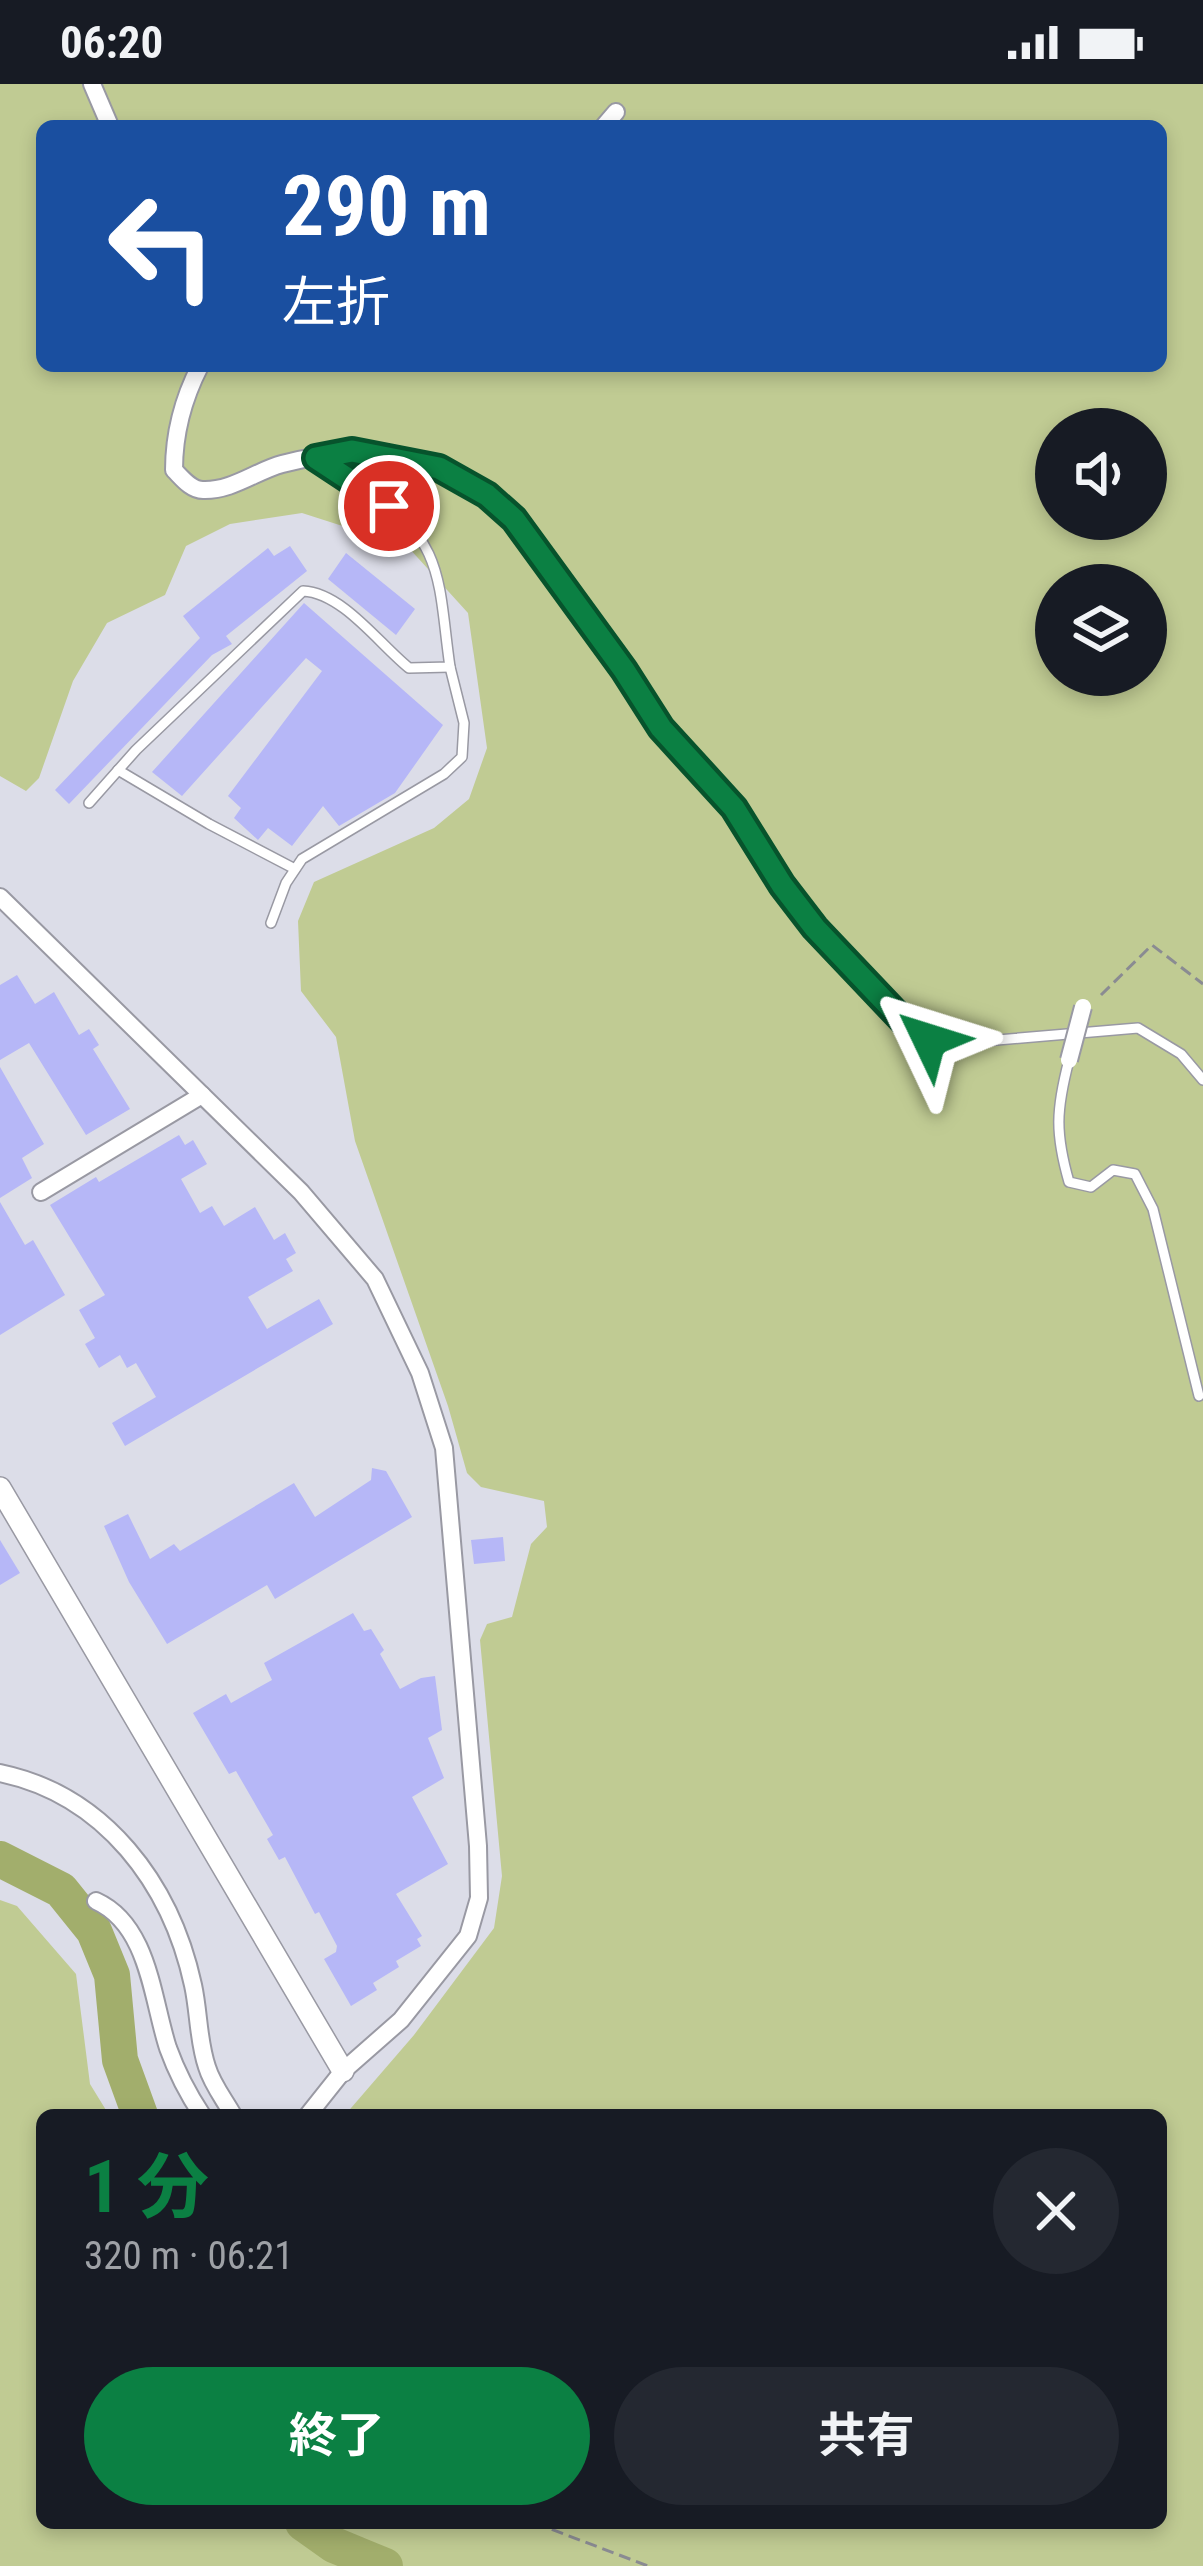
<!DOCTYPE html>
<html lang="ja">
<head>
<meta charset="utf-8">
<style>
	:root { --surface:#171b24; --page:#242831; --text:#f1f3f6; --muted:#9ea1a6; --accent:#0b8043 }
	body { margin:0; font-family:"Roboto Condensed","Noto Sans JP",sans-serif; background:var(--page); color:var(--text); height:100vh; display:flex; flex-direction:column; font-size:45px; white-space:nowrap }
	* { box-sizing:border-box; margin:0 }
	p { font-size:39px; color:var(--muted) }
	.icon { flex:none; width:66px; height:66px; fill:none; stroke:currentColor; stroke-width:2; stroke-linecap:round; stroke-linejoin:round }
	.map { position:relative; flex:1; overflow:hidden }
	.side { position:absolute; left:36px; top:2025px; width:1131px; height:420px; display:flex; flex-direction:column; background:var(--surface); border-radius:18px; box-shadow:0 6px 18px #0003 }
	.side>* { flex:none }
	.guide { position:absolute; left:36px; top:36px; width:1131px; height:252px; border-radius:18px; box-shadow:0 6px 18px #0003; background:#1a4fa0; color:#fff; overflow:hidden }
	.tools { position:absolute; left:1035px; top:324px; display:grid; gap:24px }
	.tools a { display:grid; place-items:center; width:132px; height:132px; border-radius:50%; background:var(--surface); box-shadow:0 6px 18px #0003; font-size:60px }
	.pin { position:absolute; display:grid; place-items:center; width:102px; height:102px; color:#fff; margin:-51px; border:6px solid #fff; border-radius:50%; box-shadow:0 3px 12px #0007 }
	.me { position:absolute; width:132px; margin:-66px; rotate:311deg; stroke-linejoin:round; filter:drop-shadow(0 0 9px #0008) }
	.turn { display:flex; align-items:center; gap:42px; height:252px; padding:0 48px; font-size:54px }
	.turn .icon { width:156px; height:156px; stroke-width:2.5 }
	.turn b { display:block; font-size:84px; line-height:102px }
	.round { display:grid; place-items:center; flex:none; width:126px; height:126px; border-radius:63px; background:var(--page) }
	.overview { display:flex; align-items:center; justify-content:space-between; height:204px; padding:0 48px }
	h1 { font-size:72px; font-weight:700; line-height:90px; color:var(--accent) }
	.action { display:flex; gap:24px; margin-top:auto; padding:24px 48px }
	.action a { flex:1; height:138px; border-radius:72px; background:var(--accent); color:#fff; font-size:48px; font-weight:700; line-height:138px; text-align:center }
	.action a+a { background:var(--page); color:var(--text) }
	.status { display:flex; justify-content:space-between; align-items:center; height:84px; padding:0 60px; background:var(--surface); direction:ltr }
	.status svg { height:33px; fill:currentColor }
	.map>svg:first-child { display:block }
	.green { fill:#c0cb93; fill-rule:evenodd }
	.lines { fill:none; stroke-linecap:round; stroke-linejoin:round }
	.river { stroke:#a2ae6c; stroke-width:36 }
	.building { fill:#b6b7f7 }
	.service-casing { stroke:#9999a3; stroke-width:12 }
	.minor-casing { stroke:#9999a3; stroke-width:20 }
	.tertiary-casing { stroke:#9999a3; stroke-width:24 }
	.path { stroke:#8a8b92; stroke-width:3; stroke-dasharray:12 6; stroke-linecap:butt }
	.service { stroke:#fff; stroke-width:9 }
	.minor { stroke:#fff; stroke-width:16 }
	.tertiary { stroke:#fff; stroke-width:21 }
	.minor-bridge-casing { stroke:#9999a3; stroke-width:20; stroke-linecap:butt }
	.minor-bridge { stroke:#fff; stroke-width:16 }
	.route-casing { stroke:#07532c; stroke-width:30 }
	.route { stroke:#0b8043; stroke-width:21 }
</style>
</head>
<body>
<div class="status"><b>06:20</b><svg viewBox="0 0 49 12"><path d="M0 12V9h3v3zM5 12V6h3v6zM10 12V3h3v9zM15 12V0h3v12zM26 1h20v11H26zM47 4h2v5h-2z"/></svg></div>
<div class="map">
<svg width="1203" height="2482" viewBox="0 0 1203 2482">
	<rect width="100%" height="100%" fill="#dcdde8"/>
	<path class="green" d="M0 0H1203V2482H0V1816L17 1822 76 1890 90 2000 109 2031H42V2439H1161V2031H345L414 1951 494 1844 502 1792 480 1556 487 1540 512 1533 531 1460 547 1443 544 1417 481 1403 467 1389 448 1322 355 1057 336 953 301 907 298 837 314 798 434 744 469 715 487 664 468 529 408 463 302 429 230 440 186 462 165 511 107 539 73 597 39 694 26 707 0 692ZM42 42H1161V282H42ZM1056 345H1146V435H1056ZM1056 501H1146V591H1056Z"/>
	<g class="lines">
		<g class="river">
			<polyline points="0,1775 61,1806 94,1847 112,1891 120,1976 140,2031"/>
			<polyline points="303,2439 334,2461 385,2482"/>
		</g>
	</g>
	<g class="building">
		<polygon points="290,462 307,487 226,552 232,560 212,571 69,720 55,706 200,554 183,532 268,464 274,472"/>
		<polygon points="346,469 415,525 396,551 328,495"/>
		<polygon points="304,519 443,641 395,709 339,742 323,722 292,762 268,744 258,756 234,734 241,724 228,712 322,587 306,574 182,712 152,688"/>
		<polygon points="17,891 35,920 54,908 79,951 89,945 99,961 93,965 130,1025 86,1051 29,959 0,976 0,901"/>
		<polygon points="0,983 44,1060 22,1074 32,1094 0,1114"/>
		<polygon points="179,1051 185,1061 193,1056 207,1080 181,1095 200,1129 212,1122 224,1142 255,1123 274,1156 285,1149 296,1169 286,1175 293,1187 248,1213 267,1245 319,1215 333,1240 125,1362 112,1339 156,1313 136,1279 127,1284 120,1271 99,1284 85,1260 95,1254 79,1226 105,1211 50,1121 96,1093 99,1098"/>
		<polygon points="0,1118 25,1161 33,1156 65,1211 0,1251"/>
		<polygon points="372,1384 386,1387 412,1433 275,1515 267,1501 167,1560 129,1498 104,1442 128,1430 150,1475 174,1460 180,1467 294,1399 315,1433 371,1396"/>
		<polygon points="503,1453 505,1477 474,1480 471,1456"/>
		<polygon points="0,1456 20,1489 0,1501"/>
		<polygon points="353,1529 364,1547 371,1545 384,1566 380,1570 400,1605 421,1594 435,1592 442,1646 428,1654 444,1694 412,1713 448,1780 396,1810 422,1852 417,1855 421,1862 396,1877 399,1883 373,1899 377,1906 351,1922 324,1875 336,1868 337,1862 319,1828 315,1830 285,1773 279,1776 267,1755 273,1751 236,1687 229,1690 193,1629 226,1610 231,1619 272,1596 264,1579"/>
	</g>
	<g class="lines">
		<g class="service-casing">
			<g id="service">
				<polyline points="574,519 624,586 660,644 735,724 781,801 815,844 907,942 929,956 950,960 1138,944 1181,970 1203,996"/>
				<polyline points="118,686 209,740 295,785"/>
				<path d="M89 719 136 666 303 507C343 509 379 560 409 584L450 583C438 500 446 456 367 406 351 395 335 388 320 376"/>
				<polyline points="271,839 286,799 302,775 444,690 462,673 464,639 450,583"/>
				<path d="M1069 976C1056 1026 1055 1049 1069 1098L1091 1103 1113 1086 1135 1090 1153 1125 1199 1312"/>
			</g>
		</g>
		<g class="minor-casing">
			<g id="minor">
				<polyline points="92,0 110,42"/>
				<polyline points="604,42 616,28"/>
				<path d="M200 282C183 315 174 349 174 386 182 394 191 406 203 406 232 407 256 387 282 380 351 361 428 368 487 411 524 437 548 483 574 519"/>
				<polyline points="0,813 301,1108 375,1195 420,1289 444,1364 478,1762 479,1814 468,1852 401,1936 343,1987 308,2031"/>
				<polyline points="41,1108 202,1011"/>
				<path d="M0 1689C105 1711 171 1800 193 1901 199 1928 198 1957 207 1983 212 2000 224 2015 233 2031"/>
				<path d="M96 1817C149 1841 152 1915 168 1964 177 1989 188 2010 202 2031"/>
			</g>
		</g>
		<g class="tertiary-casing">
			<polyline id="tertiary" points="0,1404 343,1987"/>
		</g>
		<g class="path">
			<polyline points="1101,911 1152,861 1203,900"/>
			<polyline points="535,2439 648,2482"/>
		</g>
		<use href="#service" class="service"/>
		<use href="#minor" class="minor"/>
		<use href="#tertiary" class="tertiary"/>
		<g class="minor-bridge-casing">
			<polyline id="minor-bridge" points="1069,976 1083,923"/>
		</g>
		<use href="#minor-bridge" class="minor-bridge"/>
	</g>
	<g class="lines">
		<g class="route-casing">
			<polyline id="route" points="389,422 316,374 352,367 439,384 487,411 514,435 624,586 661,644 734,724 782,801 815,844 908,942 929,956"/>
		</g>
		<use href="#route" class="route"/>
	</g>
</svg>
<div class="tools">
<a><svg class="icon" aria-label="sound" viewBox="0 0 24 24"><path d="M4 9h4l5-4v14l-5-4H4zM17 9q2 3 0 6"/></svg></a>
<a><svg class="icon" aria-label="layers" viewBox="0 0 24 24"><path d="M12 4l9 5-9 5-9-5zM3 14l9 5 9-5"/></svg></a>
</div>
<div class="pin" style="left:389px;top:422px;background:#d93025"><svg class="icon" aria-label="arrive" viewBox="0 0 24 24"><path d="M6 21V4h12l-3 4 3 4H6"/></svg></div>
<svg class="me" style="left:929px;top:956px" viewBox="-20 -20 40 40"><path d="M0-17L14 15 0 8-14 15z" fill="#0b8043" stroke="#fff" stroke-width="4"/></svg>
<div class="guide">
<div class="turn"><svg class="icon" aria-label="left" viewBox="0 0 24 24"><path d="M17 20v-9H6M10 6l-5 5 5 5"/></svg><div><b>290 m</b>左折</div></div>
</div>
<section class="side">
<div class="overview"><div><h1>1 分</h1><p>320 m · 06:21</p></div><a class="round"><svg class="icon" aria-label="close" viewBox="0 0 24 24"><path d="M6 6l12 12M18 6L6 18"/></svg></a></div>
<div class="action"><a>終了</a><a>共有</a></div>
</section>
</div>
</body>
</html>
